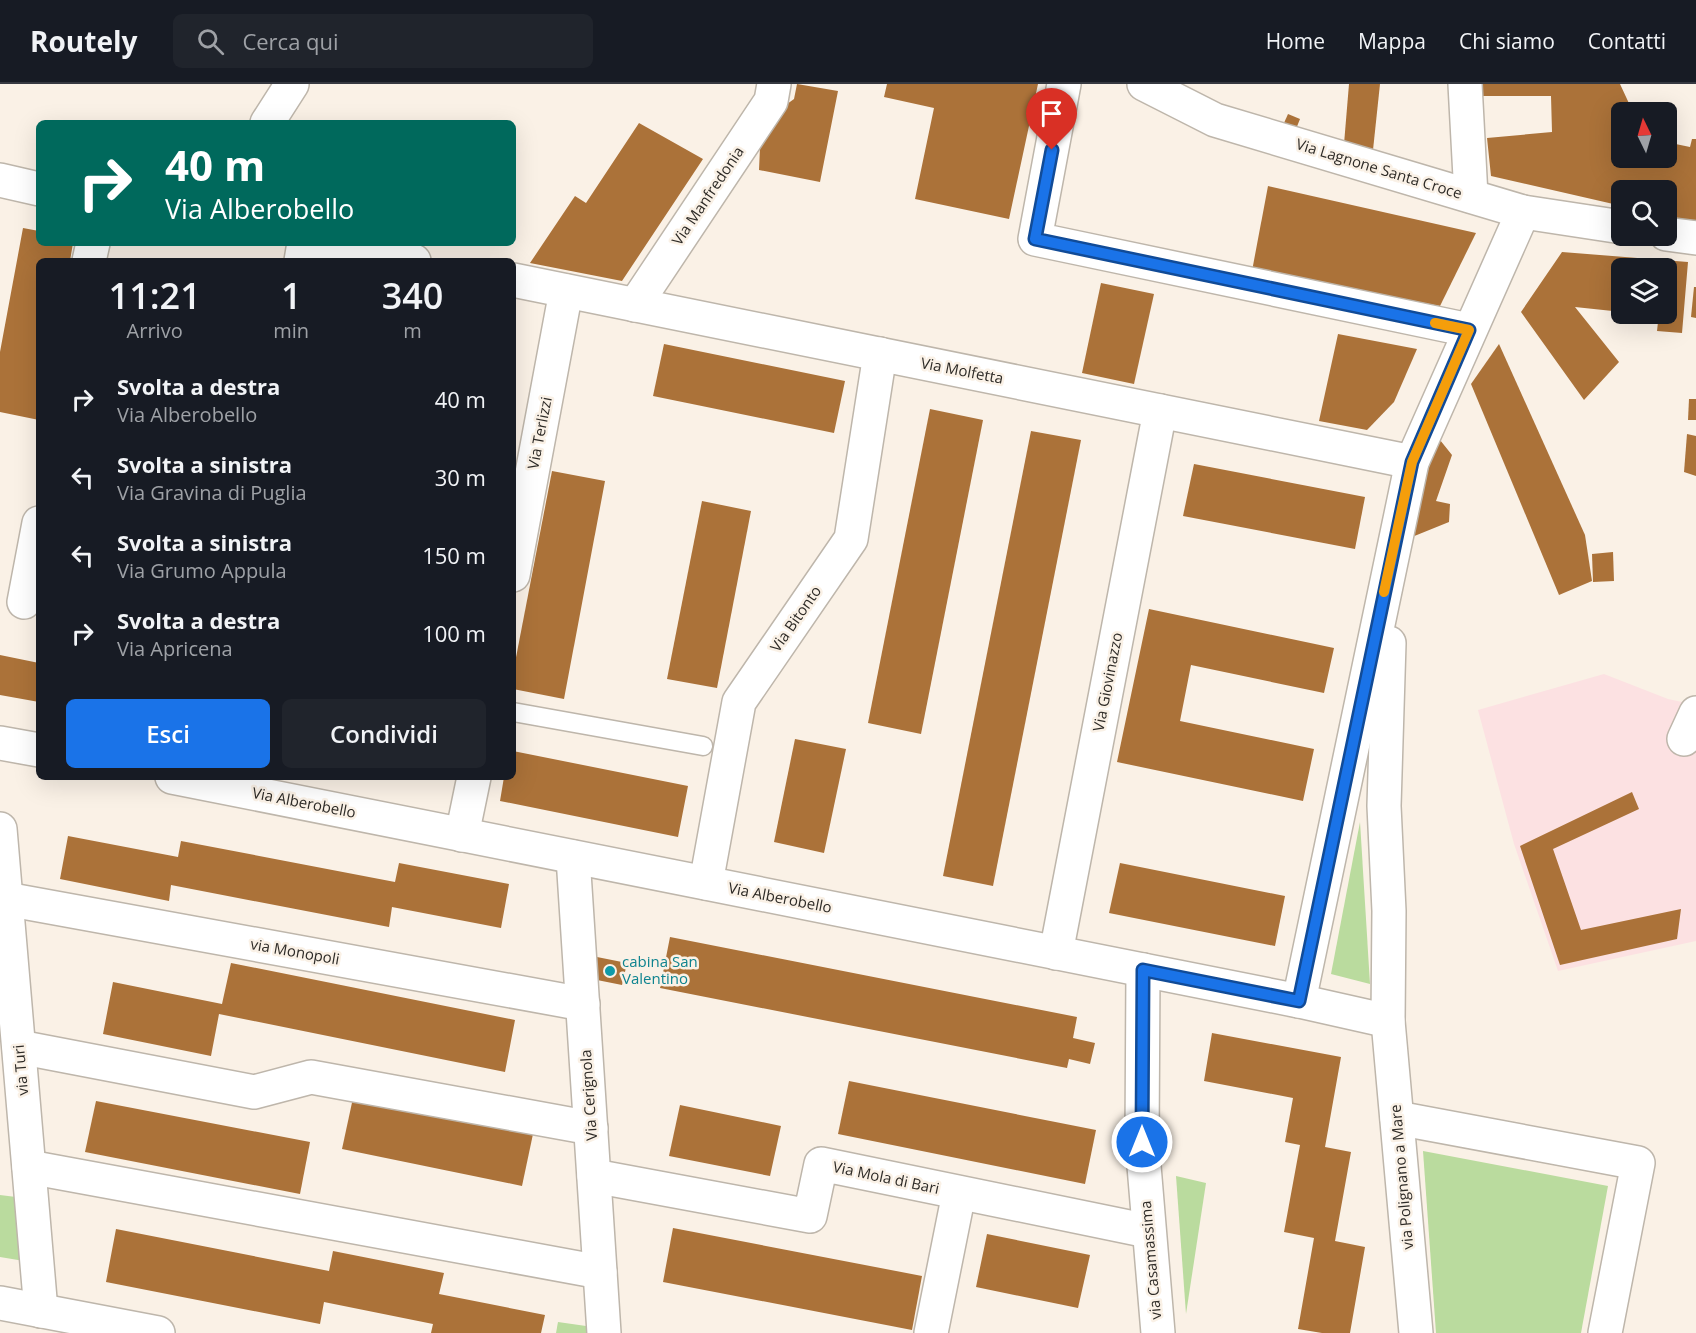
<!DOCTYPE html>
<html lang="it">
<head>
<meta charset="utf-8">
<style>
	:root { --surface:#171b24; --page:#20242c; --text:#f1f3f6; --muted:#9ea1a6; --line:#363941; --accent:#1a73e8 }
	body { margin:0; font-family:"Open Sans",sans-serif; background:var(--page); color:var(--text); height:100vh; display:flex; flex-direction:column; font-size:22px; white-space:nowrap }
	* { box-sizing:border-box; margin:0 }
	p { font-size:20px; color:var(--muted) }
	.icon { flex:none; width:33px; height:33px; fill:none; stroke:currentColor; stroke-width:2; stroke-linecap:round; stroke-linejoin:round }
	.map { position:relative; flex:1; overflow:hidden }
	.sheet { position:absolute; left:36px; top:174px; width:480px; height:522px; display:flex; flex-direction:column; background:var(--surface); border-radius:9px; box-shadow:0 6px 24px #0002 }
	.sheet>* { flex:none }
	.top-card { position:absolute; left:36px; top:36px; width:480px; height:126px; border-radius:9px; box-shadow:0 6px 24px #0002; background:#00695c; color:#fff; overflow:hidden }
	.needle { width:39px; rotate:355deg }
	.controls { position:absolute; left:1611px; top:18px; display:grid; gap:12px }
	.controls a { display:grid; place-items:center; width:66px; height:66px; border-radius:9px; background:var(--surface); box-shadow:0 6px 24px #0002; font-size:30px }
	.pin { position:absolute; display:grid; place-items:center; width:51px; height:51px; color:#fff; margin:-62px -26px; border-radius:50% 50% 50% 0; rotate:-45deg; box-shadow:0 0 6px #0007 }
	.pin .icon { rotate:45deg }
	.me { position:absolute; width:66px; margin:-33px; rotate:0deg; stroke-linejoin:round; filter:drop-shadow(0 0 4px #0008) }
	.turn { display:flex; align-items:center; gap:21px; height:126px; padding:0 30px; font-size:27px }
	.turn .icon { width:78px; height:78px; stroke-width:2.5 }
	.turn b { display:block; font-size:42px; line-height:51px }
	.eta { display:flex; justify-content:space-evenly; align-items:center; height:102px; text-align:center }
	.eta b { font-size:36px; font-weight:600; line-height:42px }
	.primary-button { display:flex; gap:12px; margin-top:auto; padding:12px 30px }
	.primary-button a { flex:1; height:69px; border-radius:9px; background:var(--accent); color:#fff; font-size:24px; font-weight:600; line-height:69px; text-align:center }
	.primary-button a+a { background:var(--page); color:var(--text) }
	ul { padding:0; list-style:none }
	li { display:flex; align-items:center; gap:18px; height:78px; padding:0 30px }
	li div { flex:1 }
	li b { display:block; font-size:22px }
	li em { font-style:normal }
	header { display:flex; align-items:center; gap:36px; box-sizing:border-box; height:84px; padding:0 30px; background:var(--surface); border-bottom:2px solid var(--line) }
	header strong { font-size:28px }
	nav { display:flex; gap:33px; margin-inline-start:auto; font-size:21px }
	.search { width:420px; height:54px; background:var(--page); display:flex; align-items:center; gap:15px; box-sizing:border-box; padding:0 21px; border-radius:9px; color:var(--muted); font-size:22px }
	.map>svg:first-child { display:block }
	.industrial { fill:#fce1e2 }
	.green { fill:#badb9e }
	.building { fill:#ab7239 }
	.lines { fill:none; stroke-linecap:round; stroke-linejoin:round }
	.service-casing { stroke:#beb6ab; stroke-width:21 }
	.minor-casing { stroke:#beb6ab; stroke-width:36 }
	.service { stroke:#fff; stroke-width:18 }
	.minor { stroke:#fff; stroke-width:33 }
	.route-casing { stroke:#114b97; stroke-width:15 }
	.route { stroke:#1a73e8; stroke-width:10 }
	.slow { stroke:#f59e0b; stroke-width:10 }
	.culture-dot { fill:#0f9aa8; stroke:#faf1e6; stroke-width:2 }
	.labels { text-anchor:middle; stroke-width:5; stroke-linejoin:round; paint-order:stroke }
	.street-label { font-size:15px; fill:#2e2b27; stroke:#faf1e6 }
	.culture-label { font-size:15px; fill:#0d838f; stroke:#faf1e6; text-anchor:start }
</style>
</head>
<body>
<header>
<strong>Routely</strong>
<div class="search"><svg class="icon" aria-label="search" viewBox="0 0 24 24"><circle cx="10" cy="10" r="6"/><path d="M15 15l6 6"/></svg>Cerca qui</div>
<nav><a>Home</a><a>Mappa</a><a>Chi siamo</a><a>Contatti</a></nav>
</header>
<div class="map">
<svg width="1696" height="1249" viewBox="0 0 1696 1249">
	<rect width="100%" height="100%" fill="#faf1e6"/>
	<polygon class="industrial" points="1604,590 1668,615 1696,621 1696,857 1558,887 1514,760 1478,626"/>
	<g class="green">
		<polygon points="1360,738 1370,900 1331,890"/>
		<polygon points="1423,1067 1608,1102 1581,1249 1436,1249"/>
		<polygon points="1176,1092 1206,1099 1186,1230"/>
		<polygon points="0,1111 16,1113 24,1177 0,1173"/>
		<polygon points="558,1238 586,1242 586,1249 556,1249"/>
	</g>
	<g class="building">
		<polygon points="797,0 838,7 820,98 759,86 760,63 783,23 794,15"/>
		<polygon points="887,0 1038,0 1009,135 915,115 934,24 884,13"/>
		<polygon points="1349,0 1380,0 1373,66 1344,60"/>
		<polygon points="1482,0 1620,0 1633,28 1622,28 1622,74 1666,74 1666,58 1690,63 1692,55 1696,55 1696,139 1666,132 1666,106 1622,106 1622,122 1491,92 1487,54 1552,48 1551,12 1483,12"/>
		<polygon points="1288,30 1300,35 1296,45 1284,39"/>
		<polygon points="639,39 703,75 622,197 530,179 575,112 586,119"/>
		<polygon points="1268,102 1476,149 1440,222 1252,187"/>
		<polygon points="23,144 39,147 39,159 73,159 70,177 39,177 39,336 0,328 0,268"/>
		<polygon points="1562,168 1688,178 1682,249 1657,247 1658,238 1623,234 1624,230 1666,230 1666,184 1622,184 1622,228 1575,223 1619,278 1584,316 1521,228"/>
		<polygon points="1101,199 1154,210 1134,300 1082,289"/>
		<polygon points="1694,203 1696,203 1696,234 1691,233"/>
		<polygon points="1338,250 1417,265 1394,318 1367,346 1319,337"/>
		<polygon points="664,260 845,297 834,349 653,312"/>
		<polygon points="1499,260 1585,451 1592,497 1559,511 1471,300"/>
		<polygon points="1689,315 1696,315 1696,336 1688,336"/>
		<polygon points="930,325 983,336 921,650 868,639"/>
		<polygon points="1031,347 1081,356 993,802 943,792"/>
		<polygon points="1687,350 1696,352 1696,392 1684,388"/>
		<polygon points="1440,356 1452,371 1436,417 1450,420 1449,438 1407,455 1419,404"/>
		<polygon points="1194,380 1365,413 1355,465 1183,432"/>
		<polygon points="552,387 605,397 564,615 513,605 513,589"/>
		<polygon points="702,417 751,427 717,604 667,595"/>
		<polygon points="1613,468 1614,497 1593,498 1592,470"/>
		<polygon points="1149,525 1334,564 1324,609 1191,581 1180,637 1314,665 1303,717 1117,678"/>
		<polygon points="0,571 39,579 39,618 0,611"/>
		<polygon points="795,655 846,665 824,769 774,758"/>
		<polygon points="513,667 688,702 678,753 500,717 504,693 513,693"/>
		<polygon points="1632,708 1639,725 1553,765 1581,846 1681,825 1677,855 1560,881 1520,762"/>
		<polygon points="68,752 178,773 181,757 395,798 399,779 509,800 501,844 392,823 389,843 171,801 169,817 60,795"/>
		<polygon points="1120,779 1285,812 1275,862 1109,829"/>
		<polygon points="670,853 1077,933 1073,954 1095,959 1090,980 1069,975 1067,984 660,904"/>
		<polygon points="597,873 627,879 622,901 592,895"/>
		<polygon points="231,879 515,936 505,988 219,930 211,972 103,950 113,898 222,920"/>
		<polygon points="1212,949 1341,973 1325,1063 1351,1068 1335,1157 1365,1163 1350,1249 1322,1249 1298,1245 1314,1154 1284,1148 1300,1061 1285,1058 1293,1014 1204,997"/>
		<polygon points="849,997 1096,1046 1085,1100 838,1050"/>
		<polygon points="353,1014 533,1050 522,1102 342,1065"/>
		<polygon points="96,1017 310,1058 300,1110 85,1068"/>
		<polygon points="680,1021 781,1042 770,1092 669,1072"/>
		<polygon points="673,1144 922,1192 912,1246 663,1198"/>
		<polygon points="116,1145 329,1187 333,1167 444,1189 439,1210 545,1231 541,1249 431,1249 433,1240 324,1218 320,1240 106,1198"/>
		<polygon points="987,1150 1090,1171 1078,1224 976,1203"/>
	</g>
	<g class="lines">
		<g class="service-casing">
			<polyline id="service" points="513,628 703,662"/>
		</g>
		<g class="minor-casing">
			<g id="minor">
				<polyline points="1064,0 1035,155 1469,246"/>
				<polyline points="1144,0 1215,36 1523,128 1622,143"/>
				<polyline points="1465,0 1471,112"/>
				<polyline points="267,39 292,0"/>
				<polyline points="0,96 39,105"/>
				<polyline points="1666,150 1696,154"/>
				<polyline points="322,159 414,177"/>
				<polyline points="89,177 93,159"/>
				<polyline points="301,177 304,159"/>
				<polyline points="513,196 1412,378"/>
				<polyline points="635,221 771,17 774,0"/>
				<polyline points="513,491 566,207"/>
				<polyline points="24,518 39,439"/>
				<polyline points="1389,559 1384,722 1389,827 1388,937 1416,1249"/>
				<polyline points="1684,655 1696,629"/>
				<polyline points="0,659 39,666"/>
				<polyline points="172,693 1299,917 1388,937"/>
				<polyline points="0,745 41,1227"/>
				<polyline points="462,751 474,693"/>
				<polyline points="573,773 604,1249"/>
				<polyline points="706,799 739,618 851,455 880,270"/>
				<polyline points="6,815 583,920"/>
				<polyline points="1056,869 1160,327"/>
				<polyline points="1143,886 1142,1058 1158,1249"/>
				<polyline points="1299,917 1412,378 1523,128"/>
				<polyline points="19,963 254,1008 311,993 591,1044"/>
				<polyline points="1397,1034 1638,1079 1605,1249"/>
				<polyline points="29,1083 600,1188"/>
				<polyline points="594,1092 810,1132 821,1080 1148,1147"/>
				<polyline points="0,1219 158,1249"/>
				<polyline points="931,1249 959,1109"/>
			</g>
		</g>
		<use href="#service" class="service"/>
		<use href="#minor" class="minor"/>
	</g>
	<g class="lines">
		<g class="route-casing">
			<polyline id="route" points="1052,66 1035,155 1469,246 1412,378 1299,917 1143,886 1142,1058"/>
		</g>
		<use href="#route" class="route"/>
		<polyline class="slow" points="1384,508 1412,378 1469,246 1435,239"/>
	</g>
	<circle class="culture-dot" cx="610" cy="887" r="6"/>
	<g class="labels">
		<g class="street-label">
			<text transform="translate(1379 85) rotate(17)" y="5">Via Lagnone Santa Croce</text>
			<text transform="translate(708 112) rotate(-56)" y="5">Via Manfredonia</text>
			<text transform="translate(962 287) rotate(11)" y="5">Via Molfetta</text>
			<text transform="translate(540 349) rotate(-79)" y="5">Via Terlizzi</text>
			<text transform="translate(796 535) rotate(-55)" y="5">Via Bitonto</text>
			<text transform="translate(1108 598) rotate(-79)" y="5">Via Giovinazzo</text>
			<text transform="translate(304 719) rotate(11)" y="5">Via Alberobello</text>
			<text transform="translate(780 814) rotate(11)" y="5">Via Alberobello</text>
			<text transform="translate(295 868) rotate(10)" y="5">via Monopoli</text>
			<text transform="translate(21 986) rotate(-95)" y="5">via Turi</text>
			<text transform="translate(589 1011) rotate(-94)" y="5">Via Cerignola</text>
			<text transform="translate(1402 1093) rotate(-95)" y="5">via Polignano a Mare</text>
			<text transform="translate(886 1094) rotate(12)" y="5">Via Mola di Bari</text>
			<text transform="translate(1151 1176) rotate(-95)" y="5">via Casamassima</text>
		</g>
		<g class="culture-label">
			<text x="622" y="883">cabina San<tspan x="622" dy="17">Valentino</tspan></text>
		</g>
	</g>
</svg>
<div class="controls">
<a><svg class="needle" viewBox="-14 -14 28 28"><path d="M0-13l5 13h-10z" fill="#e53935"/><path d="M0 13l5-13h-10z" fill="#9ea1a6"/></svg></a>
<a><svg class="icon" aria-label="search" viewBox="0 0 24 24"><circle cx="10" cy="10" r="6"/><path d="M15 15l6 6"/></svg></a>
<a><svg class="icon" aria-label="layers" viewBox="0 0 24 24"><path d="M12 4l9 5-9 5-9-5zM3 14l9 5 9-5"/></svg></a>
</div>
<div class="pin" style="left:1052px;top:66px;background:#d93025"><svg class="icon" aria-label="arrive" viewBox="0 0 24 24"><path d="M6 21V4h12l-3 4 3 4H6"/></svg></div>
<svg class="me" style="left:1142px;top:1058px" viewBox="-20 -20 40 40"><circle r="17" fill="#1a73e8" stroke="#fff" stroke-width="3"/><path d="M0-11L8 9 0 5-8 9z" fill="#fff"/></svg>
<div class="top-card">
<div class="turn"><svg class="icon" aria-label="right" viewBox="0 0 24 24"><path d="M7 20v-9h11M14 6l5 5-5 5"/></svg><div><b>40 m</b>Via Alberobello</div></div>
</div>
<section class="sheet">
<div class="eta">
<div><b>11:21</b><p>Arrivo</p></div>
<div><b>1</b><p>min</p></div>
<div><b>340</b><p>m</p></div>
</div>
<ul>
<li><svg class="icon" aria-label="right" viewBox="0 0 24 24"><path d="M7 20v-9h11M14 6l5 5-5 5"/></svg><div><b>Svolta a destra</b><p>Via Alberobello</p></div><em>40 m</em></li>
<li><svg class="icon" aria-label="left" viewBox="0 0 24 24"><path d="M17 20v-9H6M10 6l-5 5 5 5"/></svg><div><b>Svolta a sinistra</b><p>Via Gravina di Puglia</p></div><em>30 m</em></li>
<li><svg class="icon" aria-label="left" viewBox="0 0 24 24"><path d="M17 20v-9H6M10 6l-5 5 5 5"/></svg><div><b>Svolta a sinistra</b><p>Via Grumo Appula</p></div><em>150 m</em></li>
<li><svg class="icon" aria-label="right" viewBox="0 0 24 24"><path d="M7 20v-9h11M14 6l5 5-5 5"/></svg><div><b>Svolta a destra</b><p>Via Apricena</p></div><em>100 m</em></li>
</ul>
<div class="primary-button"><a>Esci</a><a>Condividi</a></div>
</section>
</div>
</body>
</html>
